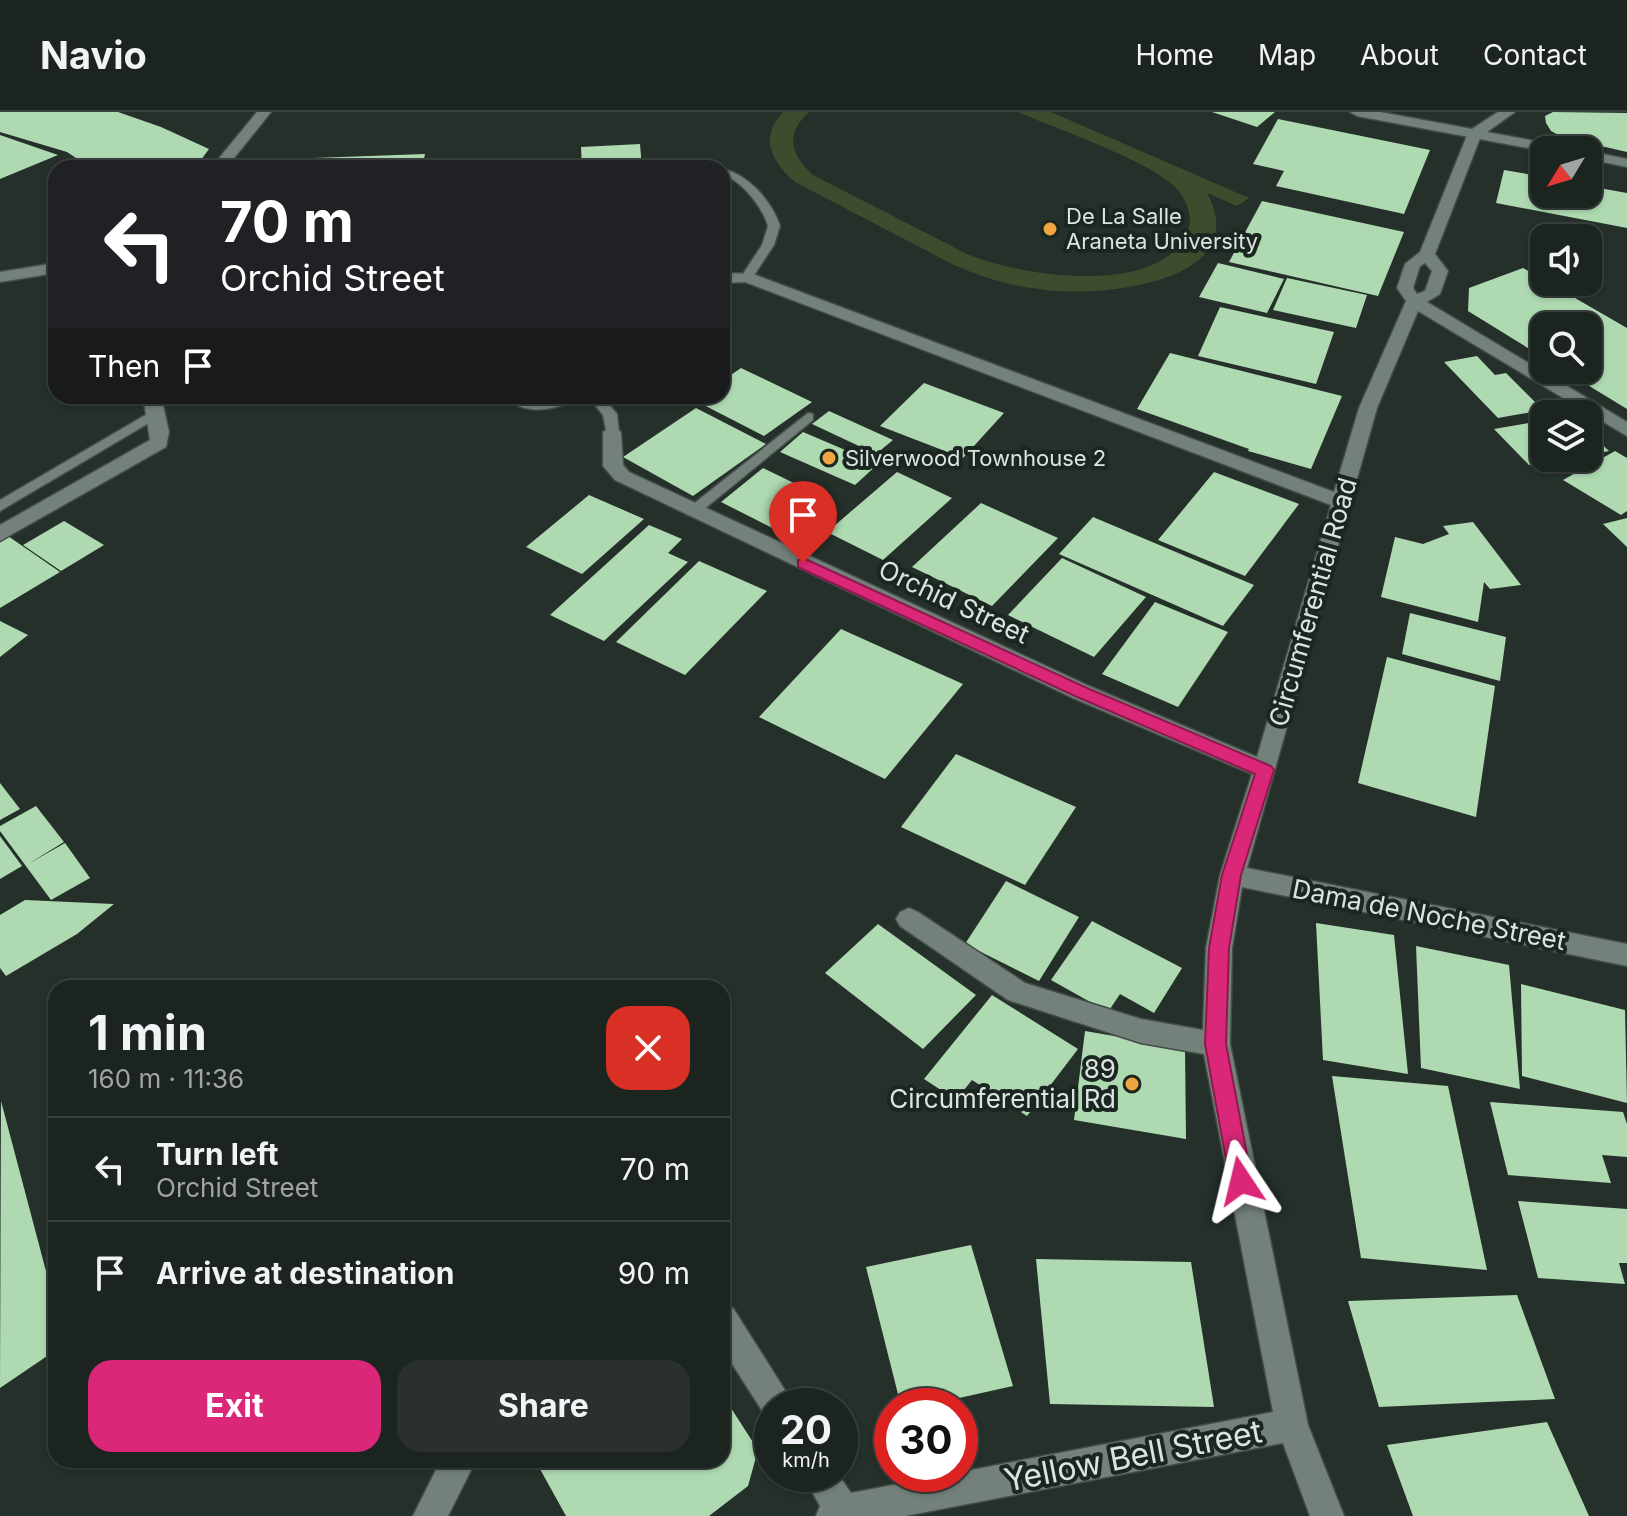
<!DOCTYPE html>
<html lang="en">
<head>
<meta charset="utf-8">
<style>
	:root { --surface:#1c2420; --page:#29302d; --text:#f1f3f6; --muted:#a0a4a5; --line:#3a413e; --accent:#db2777 }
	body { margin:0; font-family:Inter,sans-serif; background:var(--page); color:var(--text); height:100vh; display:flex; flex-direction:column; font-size:30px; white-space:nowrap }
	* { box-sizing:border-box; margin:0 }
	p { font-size:26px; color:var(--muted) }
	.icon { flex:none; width:44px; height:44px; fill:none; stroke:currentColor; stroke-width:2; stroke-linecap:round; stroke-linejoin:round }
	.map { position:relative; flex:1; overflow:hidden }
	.sheet { position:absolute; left:48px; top:868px; width:682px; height:488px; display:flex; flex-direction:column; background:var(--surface); border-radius:24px; box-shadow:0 2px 6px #0004,0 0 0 2px var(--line) }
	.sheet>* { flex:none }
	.banner { position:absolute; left:48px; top:48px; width:682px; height:244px; border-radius:24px; box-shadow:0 2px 6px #0004,0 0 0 2px var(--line); background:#202124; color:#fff; overflow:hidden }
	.needle { width:52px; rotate:232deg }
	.fabs { position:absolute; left:1530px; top:24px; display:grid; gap:16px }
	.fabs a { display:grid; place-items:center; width:72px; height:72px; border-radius:16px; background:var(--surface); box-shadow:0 2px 6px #0004,0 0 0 2px var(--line); font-size:40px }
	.speed { position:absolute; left:754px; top:1276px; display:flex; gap:16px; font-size:40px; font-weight:700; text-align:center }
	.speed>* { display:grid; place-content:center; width:104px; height:104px; border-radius:50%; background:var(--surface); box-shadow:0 2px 6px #0004,0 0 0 2px var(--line); line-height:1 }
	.speed small { font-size:20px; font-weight:400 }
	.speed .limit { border:12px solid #d22; background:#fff; color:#111 }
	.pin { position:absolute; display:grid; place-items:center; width:68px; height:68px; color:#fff; margin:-82px -34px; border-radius:50% 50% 50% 0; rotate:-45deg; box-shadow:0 0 8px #0007 }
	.pin .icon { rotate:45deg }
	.me { position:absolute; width:88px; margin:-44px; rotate:350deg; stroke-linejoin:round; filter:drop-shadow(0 0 6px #0008) }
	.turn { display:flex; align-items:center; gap:28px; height:168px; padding:0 40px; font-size:36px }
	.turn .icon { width:104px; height:104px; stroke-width:2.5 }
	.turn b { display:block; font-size:56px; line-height:68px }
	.then { display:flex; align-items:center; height:76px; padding:0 40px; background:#0003; gap:16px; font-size:30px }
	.round { display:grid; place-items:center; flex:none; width:84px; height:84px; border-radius:24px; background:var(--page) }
	.overview { display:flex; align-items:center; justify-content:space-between; height:136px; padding:0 40px }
	h1 { font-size:48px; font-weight:700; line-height:60px }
	.action { display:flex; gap:16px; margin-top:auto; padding:16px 40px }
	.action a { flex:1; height:92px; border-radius:24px; background:var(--accent); color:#fff; font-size:32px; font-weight:700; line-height:92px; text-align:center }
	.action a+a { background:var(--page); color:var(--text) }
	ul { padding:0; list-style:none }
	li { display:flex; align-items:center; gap:24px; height:104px; padding:0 40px; border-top:2px solid var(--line) }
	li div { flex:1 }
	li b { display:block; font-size:30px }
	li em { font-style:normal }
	header { display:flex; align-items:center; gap:48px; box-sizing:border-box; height:112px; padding:0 40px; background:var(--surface); border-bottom:2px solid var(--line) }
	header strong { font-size:38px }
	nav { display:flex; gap:44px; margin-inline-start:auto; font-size:28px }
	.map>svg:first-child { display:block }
	.green { fill:#3e4b2d }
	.building { fill:#aed9b1 }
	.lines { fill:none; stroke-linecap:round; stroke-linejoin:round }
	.lane-casing { stroke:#434d48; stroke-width:3 }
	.street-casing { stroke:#434d48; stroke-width:3 }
	.secondary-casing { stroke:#434d48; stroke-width:3 }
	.lane { fill:#74817b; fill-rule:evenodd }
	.street { fill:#74817b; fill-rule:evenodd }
	.secondary { fill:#74817b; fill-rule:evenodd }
	.route { fill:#db2777; stroke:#8e194d; stroke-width:2 }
	.poi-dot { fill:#f1a540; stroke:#1b2621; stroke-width:3 }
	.labels { text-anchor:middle; stroke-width:8; stroke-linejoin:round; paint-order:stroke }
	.far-poi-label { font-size:22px; fill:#dce3e0; stroke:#1b2621; text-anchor:start }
	.street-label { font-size:26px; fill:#dce3e0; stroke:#1b2621 }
	.poi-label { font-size:26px; fill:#dce3e0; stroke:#1b2621; text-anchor:end }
	.near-street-label { font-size:32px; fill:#dce3e0; stroke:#1b2621 }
</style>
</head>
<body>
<header>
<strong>Navio</strong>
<nav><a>Home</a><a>Map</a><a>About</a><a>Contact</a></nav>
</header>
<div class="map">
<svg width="1627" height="1404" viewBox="0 0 1627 1404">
	<rect width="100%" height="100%" fill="#25302b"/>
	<path class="green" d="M783 0H809C785 22 790 42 813 63L967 142C1019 164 1158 186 1187 121 1194 105 1187 88 1176 76 1149 48 1056 17 1018 0H1051L1249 86 1237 94 1207 81C1255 170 1104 185 1047 178 1014 175 983 166 952 152L795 70C771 50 759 25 783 0Z"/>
	<g class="building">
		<polygon points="0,0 118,0 161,15 209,37 195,56 91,56 67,40 0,20"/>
		<polygon points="1212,0 1275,0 1257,15"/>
		<polygon points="1553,0 1627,1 1627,40 1562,25 1551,19 1546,11 1545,4"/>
		<polygon points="1278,7 1430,38 1404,102 1276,74 1284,59 1253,52"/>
		<polygon points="0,23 58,43 0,67"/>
		<polygon points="640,32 642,56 582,56 581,35"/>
		<polygon points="425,42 422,56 282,56 285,47"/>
		<polygon points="509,46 509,56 445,56 446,50"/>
		<polygon points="1504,58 1544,65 1544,82 1588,82 1588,74 1627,81 1627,116 1496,91"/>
		<polygon points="1262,89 1404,120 1378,184 1229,150"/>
		<polygon points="1218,151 1284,167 1267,201 1199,185"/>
		<polygon points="1523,156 1627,216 1627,297 1563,258 1588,258 1588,214 1544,214 1544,246 1468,199 1469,176"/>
		<polygon points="1287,166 1367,183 1356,216 1273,198"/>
		<polygon points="1220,195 1334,220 1316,272 1198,244"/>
		<polygon points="1170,241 1342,284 1311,357 1248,339 1249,337 1137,297"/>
		<polygon points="1477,244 1495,263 1506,261 1543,298 1498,306 1444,250"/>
		<polygon points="741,256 812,290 764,324 694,288 699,284 722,284 722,269"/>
		<polygon points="924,271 1004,301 963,346 880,314"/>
		<polygon points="696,296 766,332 693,384 623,345"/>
		<polygon points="829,299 893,328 876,342 812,312"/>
		<polygon points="1529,311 1544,326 1544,346 1560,348 1529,353 1494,317"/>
		<polygon points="803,320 878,352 855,373 780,340"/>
		<polygon points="1588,322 1591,322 1609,339 1588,343"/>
		<polygon points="1615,339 1627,346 1627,399 1621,403 1563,368"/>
		<polygon points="763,356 831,389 790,425 721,390"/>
		<polygon points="897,360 952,386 883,448 827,420"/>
		<polygon points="1214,360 1299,392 1245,464 1158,428"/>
		<polygon points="589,383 644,407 582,462 526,435"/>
		<polygon points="981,391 1058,426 992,494 912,455"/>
		<polygon points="1093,405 1254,473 1223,514 1059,442"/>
		<polygon points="1627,406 1627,435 1603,412"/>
		<polygon points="64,409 104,433 61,459 23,433"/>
		<polygon points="1473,410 1521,473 1490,477 1484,470 1478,510 1381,485 1395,425 1423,432 1449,422 1443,414"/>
		<polygon points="649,413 682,427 668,441 688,450 604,529 550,503"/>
		<polygon points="8,424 60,460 0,496 0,429"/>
		<polygon points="1062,446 1146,485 1094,545 1008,503"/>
		<polygon points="699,449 767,479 685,563 616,530"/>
		<polygon points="1155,490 1228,520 1178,595 1102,562"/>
		<polygon points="1410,501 1506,525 1500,569 1402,542"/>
		<polygon points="0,509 28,523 0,545"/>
		<polygon points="841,517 963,572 885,667 759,605"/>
		<polygon points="1387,545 1495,574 1476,705 1358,671"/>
		<polygon points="956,642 1076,695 1025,773 901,715"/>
		<polygon points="0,671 20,697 0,708"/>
		<polygon points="36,694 64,730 28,752 65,731 90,766 51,788 0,719 0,714"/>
		<polygon points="0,724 22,754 0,767"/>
		<polygon points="1006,769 1079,805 1039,869 965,832"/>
		<polygon points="25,788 114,792 77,822 6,864 0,856 0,803"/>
		<polygon points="1092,809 1182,856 1154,901 1120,882 1108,900 1051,868"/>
		<polygon points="1316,811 1394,823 1408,962 1323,948"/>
		<polygon points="878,812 976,883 923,937 825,861"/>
		<polygon points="1416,834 1509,853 1520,977 1421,956"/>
		<polygon points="1521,872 1625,898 1627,991 1522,964"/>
		<polygon points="992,883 1078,937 1027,1004 972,968 956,988 924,967"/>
		<polygon points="1085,919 1185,936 1186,1027 1074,1008"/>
		<polygon points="1332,964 1448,974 1487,1158 1361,1146"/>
		<polygon points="1,989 56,1197 56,1238 0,1276"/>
		<polygon points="1490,990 1623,1000 1627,1012 1627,1045 1602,1043 1611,1071 1508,1063"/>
		<polygon points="1518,1089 1627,1097 1627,1151 1619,1151 1625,1172 1538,1166"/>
		<polygon points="971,1133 1013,1274 923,1294 901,1294 866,1155"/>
		<polygon points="1036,1147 1191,1150 1214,1295 1050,1292"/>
		<polygon points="1517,1183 1555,1287 1379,1295 1348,1189"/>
		<polygon points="722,1282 758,1338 748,1374 709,1404 566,1404 535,1348 722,1348"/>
		<polygon points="1547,1310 1589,1404 1413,1404 1387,1333"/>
	</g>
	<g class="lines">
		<g class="lane-casing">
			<g id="lane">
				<path d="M722 57C747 61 772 89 780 114L774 133 751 168 747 169 741 165 762 133 768 114C763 96 741 67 722 63Z"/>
				<path d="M560 284H579C563 297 531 303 513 291 526 282 545 291 560 284Z"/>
				<polygon points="588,284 602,284 617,302 619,320 617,323 607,323 603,303"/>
				<polygon points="154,298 161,302 159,305 0,399 0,388"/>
				<polygon points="808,301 813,302 813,308 697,403 687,403 687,397"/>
			</g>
		</g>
		<g class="street-casing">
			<g id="street">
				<polygon points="257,0 271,0 226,56 211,56"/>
				<path d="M1475 17 1482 21 1435 142 1448 159 1440 182 1427 190 1627 310V324L1418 199 1377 296 1247 756 1627 832V854L1242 775 1232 836 1230 932 1308 1313 1344 1404H1310L1283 1331 905 1404H816L820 1394 802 1362H838L851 1381 1273 1300 1204 942 1141 931 1008 888 900 814 896 807 900 800 909 796 918 800 1025 871 1141 907 1203 918 1206 836 1220 763 1252 662 1073 586 615 368 603 354V320L612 314 621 320 623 353 629 360 1089 574 1257 645 1331 393 745 170 722 171V161L753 162 1334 380 1359 296 1406 189 1397 176 1405 152 1420 140 1468 21ZM1425 151 1432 159 1425 179 1417 182 1413 176 1420 154Z"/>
				<polygon points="75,50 85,56 69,56 70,51"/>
				<polygon points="56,151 56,161 0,170 0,160"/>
				<polygon points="143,284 161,284 169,320 166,335 0,429 0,413 150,328"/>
				<polygon points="722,1191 733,1196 788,1283 793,1294 772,1294 772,1308 766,1305 722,1236"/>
				<polygon points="441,1348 476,1348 448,1404 413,1404"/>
			</g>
		</g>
		<g class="secondary-casing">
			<g id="secondary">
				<polygon points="1350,0 1380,0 1472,17 1498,0 1515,0 1487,20 1562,34 1569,38 1544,39 1357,4"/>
				<polygon points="1588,39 1627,47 1627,55 1588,47"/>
			</g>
		</g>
		<use href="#lane" class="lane"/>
		<use href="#street" class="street"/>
		<use href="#secondary" class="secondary"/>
	</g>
	<polygon class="route" points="803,446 1087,576 1271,654 1274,658 1241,763 1229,836 1226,932 1252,1069 1249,1076 1241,1079 1233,1076 1230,1069 1205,932 1209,836 1222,763 1255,662 1075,584 798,455 798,448"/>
	<g class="poi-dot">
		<circle cx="1050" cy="117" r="8"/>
		<circle cx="829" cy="346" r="8"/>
		<circle cx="1132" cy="972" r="8"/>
	</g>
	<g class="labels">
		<g class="far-poi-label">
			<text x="1066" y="112">De La Salle<tspan x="1066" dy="25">Araneta University</tspan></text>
			<text x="845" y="354">Silverwood Townhouse 2</text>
		</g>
		<g class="street-label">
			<text transform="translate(954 490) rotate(25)" y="9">Orchid Street</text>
			<text transform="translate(1313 490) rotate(-74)" y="9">Circumferential Road</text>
			<text transform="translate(1429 803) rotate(11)" y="9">Dama de Noche Street</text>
		</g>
		<g class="poi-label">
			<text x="1116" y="966">89<tspan x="1116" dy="30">Circumferential Rd</tspan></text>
		</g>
		<g class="near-street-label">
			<text transform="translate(1133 1344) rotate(-11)" y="11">Yellow Bell Street</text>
		</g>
	</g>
</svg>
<div class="fabs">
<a><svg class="needle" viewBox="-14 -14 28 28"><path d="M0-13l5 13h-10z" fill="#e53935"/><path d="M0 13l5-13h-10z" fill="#a0a4a5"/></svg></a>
<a><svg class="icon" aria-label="sound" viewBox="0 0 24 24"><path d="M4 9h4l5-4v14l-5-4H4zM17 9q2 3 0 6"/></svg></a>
<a><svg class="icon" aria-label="search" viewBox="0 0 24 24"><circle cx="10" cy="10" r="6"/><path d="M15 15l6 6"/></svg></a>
<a><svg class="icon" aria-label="layers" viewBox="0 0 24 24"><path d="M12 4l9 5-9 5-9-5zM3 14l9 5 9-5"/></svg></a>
</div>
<div class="speed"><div>20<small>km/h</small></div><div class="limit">30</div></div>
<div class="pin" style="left:803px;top:451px;background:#d93025"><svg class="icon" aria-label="arrive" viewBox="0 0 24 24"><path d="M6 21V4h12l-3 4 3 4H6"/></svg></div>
<svg class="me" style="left:1241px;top:1069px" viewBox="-20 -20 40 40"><path d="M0-17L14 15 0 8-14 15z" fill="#db2777" stroke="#fff" stroke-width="4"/></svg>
<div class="banner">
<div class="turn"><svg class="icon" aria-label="left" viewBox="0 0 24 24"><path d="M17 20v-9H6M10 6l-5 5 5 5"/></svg><div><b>70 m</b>Orchid Street</div></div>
<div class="then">Then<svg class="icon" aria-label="arrive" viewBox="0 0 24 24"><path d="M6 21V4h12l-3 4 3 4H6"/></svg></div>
</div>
<section class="sheet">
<div class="overview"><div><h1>1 min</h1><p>160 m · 11:36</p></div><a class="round" style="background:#d93025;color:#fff"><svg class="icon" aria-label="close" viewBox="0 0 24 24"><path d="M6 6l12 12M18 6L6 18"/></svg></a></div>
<ul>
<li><svg class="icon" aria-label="left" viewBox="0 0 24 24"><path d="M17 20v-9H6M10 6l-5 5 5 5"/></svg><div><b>Turn left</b><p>Orchid Street</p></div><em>70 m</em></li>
<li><svg class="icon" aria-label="arrive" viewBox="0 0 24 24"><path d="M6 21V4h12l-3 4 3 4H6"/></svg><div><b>Arrive at destination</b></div><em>90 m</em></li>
</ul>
<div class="action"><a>Exit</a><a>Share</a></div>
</section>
</div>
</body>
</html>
